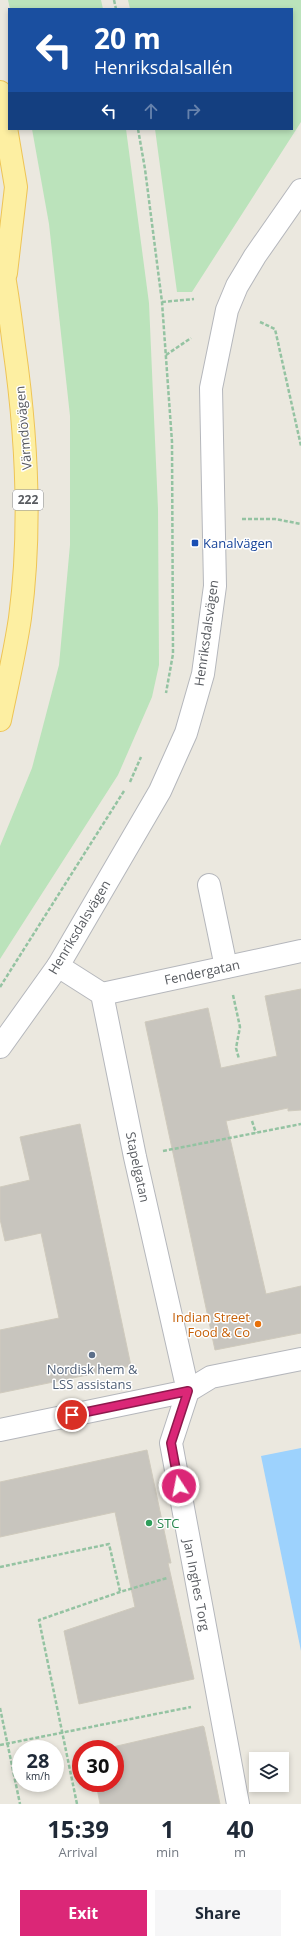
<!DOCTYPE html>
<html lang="en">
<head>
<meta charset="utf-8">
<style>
	:root { --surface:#fff; --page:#f6f6f7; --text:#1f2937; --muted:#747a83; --accent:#db2777 }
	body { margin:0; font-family:"Open Sans",sans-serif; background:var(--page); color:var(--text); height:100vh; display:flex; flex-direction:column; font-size:15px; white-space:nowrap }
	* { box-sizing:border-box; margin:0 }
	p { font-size:13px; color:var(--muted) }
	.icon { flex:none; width:22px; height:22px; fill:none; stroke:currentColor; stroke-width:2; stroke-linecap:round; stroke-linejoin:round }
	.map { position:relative; height:1804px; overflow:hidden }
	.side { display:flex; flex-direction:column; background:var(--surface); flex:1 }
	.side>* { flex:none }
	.hud { position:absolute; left:8px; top:8px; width:285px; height:122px; border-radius:0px; box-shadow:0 2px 6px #0003; background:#1a4fa0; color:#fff; overflow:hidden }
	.buttons { position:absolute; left:249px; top:1752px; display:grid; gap:8px }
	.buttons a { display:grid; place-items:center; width:40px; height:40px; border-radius:0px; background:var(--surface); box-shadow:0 2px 6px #0003; font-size:20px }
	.speed { position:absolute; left:12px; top:1740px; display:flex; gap:8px; font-size:20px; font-weight:700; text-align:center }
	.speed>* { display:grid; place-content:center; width:52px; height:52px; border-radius:50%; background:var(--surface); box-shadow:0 2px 6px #0003; line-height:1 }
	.speed small { font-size:10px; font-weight:400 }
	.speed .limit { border:6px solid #d22; background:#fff; color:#111 }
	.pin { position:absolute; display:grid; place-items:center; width:34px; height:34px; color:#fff; margin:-17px; border:2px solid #fff; border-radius:50%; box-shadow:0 1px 4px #0007 }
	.me { position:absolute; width:44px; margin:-22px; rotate:349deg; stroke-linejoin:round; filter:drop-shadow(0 0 3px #0008) }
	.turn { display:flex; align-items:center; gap:14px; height:84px; padding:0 20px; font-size:18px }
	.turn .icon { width:52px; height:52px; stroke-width:2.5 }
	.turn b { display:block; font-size:28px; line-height:34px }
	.lanes { display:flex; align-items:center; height:38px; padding:0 20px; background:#0003; justify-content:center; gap:20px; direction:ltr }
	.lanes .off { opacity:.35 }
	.eta { display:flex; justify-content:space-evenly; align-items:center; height:68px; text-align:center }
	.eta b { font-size:24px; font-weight:700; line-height:28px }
	.primary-button { display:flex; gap:8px; margin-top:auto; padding:8px 20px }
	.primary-button a { flex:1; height:46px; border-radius:0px; background:var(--accent); color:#fff; font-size:16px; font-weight:700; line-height:46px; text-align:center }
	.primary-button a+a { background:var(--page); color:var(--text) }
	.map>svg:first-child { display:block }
	.green { fill:#bbe3bb }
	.water { fill:#9dd2fd }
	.building { fill:#c8c5be; stroke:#cfcabd }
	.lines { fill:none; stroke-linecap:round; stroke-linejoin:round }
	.minor-casing { stroke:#b5b7bc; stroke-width:24 }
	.major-casing { stroke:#eec455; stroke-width:24 }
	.path { stroke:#94c3a2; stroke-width:2.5; stroke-dasharray:4 2; stroke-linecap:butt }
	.minor { stroke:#fff; stroke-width:22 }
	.major { stroke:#fdefa2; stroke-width:22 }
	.route-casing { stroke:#8e194d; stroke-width:10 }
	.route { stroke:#db2777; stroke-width:7 }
	.transit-dot { fill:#1a4fb4; stroke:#fff; stroke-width:1.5 }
	.food-dot { fill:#e8710a; stroke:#fff; stroke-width:1.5 }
	.service-dot { fill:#5c6f8a; stroke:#fff; stroke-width:1.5 }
	.leisure-dot { fill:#2e9e5b; stroke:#fff; stroke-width:1.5 }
	.labels { text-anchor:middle; stroke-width:3; stroke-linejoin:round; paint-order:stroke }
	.shield { fill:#fff; stroke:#8a8c90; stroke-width:1 }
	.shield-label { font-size:12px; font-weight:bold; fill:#585b60 }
	.street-label { font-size:13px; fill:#585b60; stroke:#fff }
	.transit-label { font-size:13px; fill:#164399; stroke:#fff; text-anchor:start }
	.food-label { font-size:13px; fill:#c56008; stroke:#fff; text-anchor:end }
	.service-label { font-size:13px; fill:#4e5e75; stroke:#fff }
	.leisure-label { font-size:13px; fill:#27864d; stroke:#fff; text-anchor:start }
</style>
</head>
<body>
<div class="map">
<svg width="301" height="1804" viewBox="0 0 301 1804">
	<rect width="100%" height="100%" fill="#ebe8df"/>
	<g class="green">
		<polygon points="8,0 101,0 103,9 10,9"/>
		<polygon points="128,0 301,0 301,122 192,292 177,292 155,129 292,129 292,9 130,9"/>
		<polygon points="32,129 126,129 149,303 158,509 159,665 152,697 118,775 0,959 0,846 32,768 59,665 70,545 70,416 49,224"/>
	</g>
	<polygon class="water" points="301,1448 301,1651 261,1456"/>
	<g class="building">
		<polygon points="301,989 301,1110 288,1111 288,1108 226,1121 266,1294 301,1286 301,1333 215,1350 145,1022 208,1008 221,1068 277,1056 265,996"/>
		<polygon points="80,1124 131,1366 0,1393 0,1330 59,1318 41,1233 5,1241 0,1219 0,1187 30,1180 20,1137"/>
		<polygon points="147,1450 171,1563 168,1563 194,1679 79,1704 64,1631 135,1607 115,1512 0,1537 0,1482"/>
		<polygon points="203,1726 204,1727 220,1804 100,1804 96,1783 115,1783 115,1749 104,1749"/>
	</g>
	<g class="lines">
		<g class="minor-casing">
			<g id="minor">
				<polyline points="209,885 226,967"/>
				<polyline points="102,994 301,951"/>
				<polyline points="0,1047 58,966 160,791 186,733 203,674 215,586 211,388 227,310 237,286 255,256 301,190"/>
				<polyline points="0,1430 188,1391 135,1157 102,994 58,966"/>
				<polyline points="238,1804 171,1443 188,1391 211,1377 301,1359"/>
			</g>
		</g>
		<g class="major-casing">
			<g id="major">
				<polyline points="0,92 16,187 6,273"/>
				<path d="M0 256C7 286 10 316 14 346 27 437 32 527 20 618 15 652 7 686 0 720"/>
			</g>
		</g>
		<g class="path">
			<polyline points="114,0 116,9"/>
			<polyline points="138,129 145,169 162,302 172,442 173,654 166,693"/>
			<polyline points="162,302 194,299"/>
			<polyline points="260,322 275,329 301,446"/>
			<polyline points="166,355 191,338"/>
			<polyline points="242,519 275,519 301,524"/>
			<polyline points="130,782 141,757"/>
			<polyline points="0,987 124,791"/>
			<polyline points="233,995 240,1027 236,1048 239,1059"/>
			<polyline points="252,1121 256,1133"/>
			<polyline points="163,1151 301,1124"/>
			<polyline points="0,1567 109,1544 120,1591"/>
			<polyline points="0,1708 20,1804"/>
			<polyline points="0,1745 191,1707"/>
			<polyline points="77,1804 39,1620 120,1592 167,1578"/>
		</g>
		<use href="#minor" class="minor"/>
		<use href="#major" class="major"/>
	</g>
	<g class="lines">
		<g class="route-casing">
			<polyline id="route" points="72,1415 188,1391 171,1443 179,1486"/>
		</g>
		<use href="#route" class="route"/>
	</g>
	<rect class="transit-dot" x="191" y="539" width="8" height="8" rx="2"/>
	<circle class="food-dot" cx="258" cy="1324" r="4"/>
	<circle class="service-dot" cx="92" cy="1355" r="4"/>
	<circle class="leisure-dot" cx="149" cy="1523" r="4"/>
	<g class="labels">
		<rect class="shield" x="13" y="490" width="30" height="20" rx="3"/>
		<g class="shield-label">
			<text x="28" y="504">222</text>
		</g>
		<g class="street-label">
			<text transform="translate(23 428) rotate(-95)" y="5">Värmdövägen</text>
			<text transform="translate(206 633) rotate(-82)" y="5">Henriksdalsvägen</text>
			<text transform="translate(79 927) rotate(-59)" y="5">Henriksdalsvägen</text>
			<text transform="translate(202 972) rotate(-12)" y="5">Fendergatan</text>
			<text transform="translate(138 1167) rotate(78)" y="5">Stapelgatan</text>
			<text transform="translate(197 1585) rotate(79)" y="5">Jan Inghes Torg</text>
		</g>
		<g class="transit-label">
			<text x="203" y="548">Kanalvägen</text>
		</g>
		<g class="food-label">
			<text x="250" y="1322">Indian Street<tspan x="250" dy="15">Food &amp; Co</tspan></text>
		</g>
		<g class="service-label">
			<text x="92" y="1374">Nordisk hem &amp;<tspan x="92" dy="15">LSS assistans</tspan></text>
		</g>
		<g class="leisure-label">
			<text x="157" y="1528">STC</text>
		</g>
	</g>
</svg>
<div class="buttons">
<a><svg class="icon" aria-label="layers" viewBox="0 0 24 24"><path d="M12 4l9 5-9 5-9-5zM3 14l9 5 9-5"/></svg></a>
</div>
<div class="speed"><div>28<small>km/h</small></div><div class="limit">30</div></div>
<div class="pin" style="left:72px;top:1415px;background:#d93025"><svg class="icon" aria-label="arrive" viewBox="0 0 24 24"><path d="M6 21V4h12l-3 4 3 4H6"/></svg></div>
<svg class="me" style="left:179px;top:1486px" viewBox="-20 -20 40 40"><circle r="17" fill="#db2777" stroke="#fff" stroke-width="3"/><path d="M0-11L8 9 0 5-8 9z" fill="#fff"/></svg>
<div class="hud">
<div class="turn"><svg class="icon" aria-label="left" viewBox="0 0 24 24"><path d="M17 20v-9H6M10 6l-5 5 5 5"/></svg><div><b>20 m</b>Henriksdalsallén</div></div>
<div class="lanes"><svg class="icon" aria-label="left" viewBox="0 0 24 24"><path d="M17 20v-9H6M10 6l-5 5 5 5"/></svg><svg class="icon off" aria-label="ahead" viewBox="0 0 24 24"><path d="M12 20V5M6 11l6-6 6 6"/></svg><svg class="icon off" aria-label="right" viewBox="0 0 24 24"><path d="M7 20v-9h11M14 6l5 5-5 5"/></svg></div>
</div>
</div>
<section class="side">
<div class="eta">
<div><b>15:39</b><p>Arrival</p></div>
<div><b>1</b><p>min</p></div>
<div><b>40</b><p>m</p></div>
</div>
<div class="primary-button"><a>Exit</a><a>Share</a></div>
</section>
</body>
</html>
